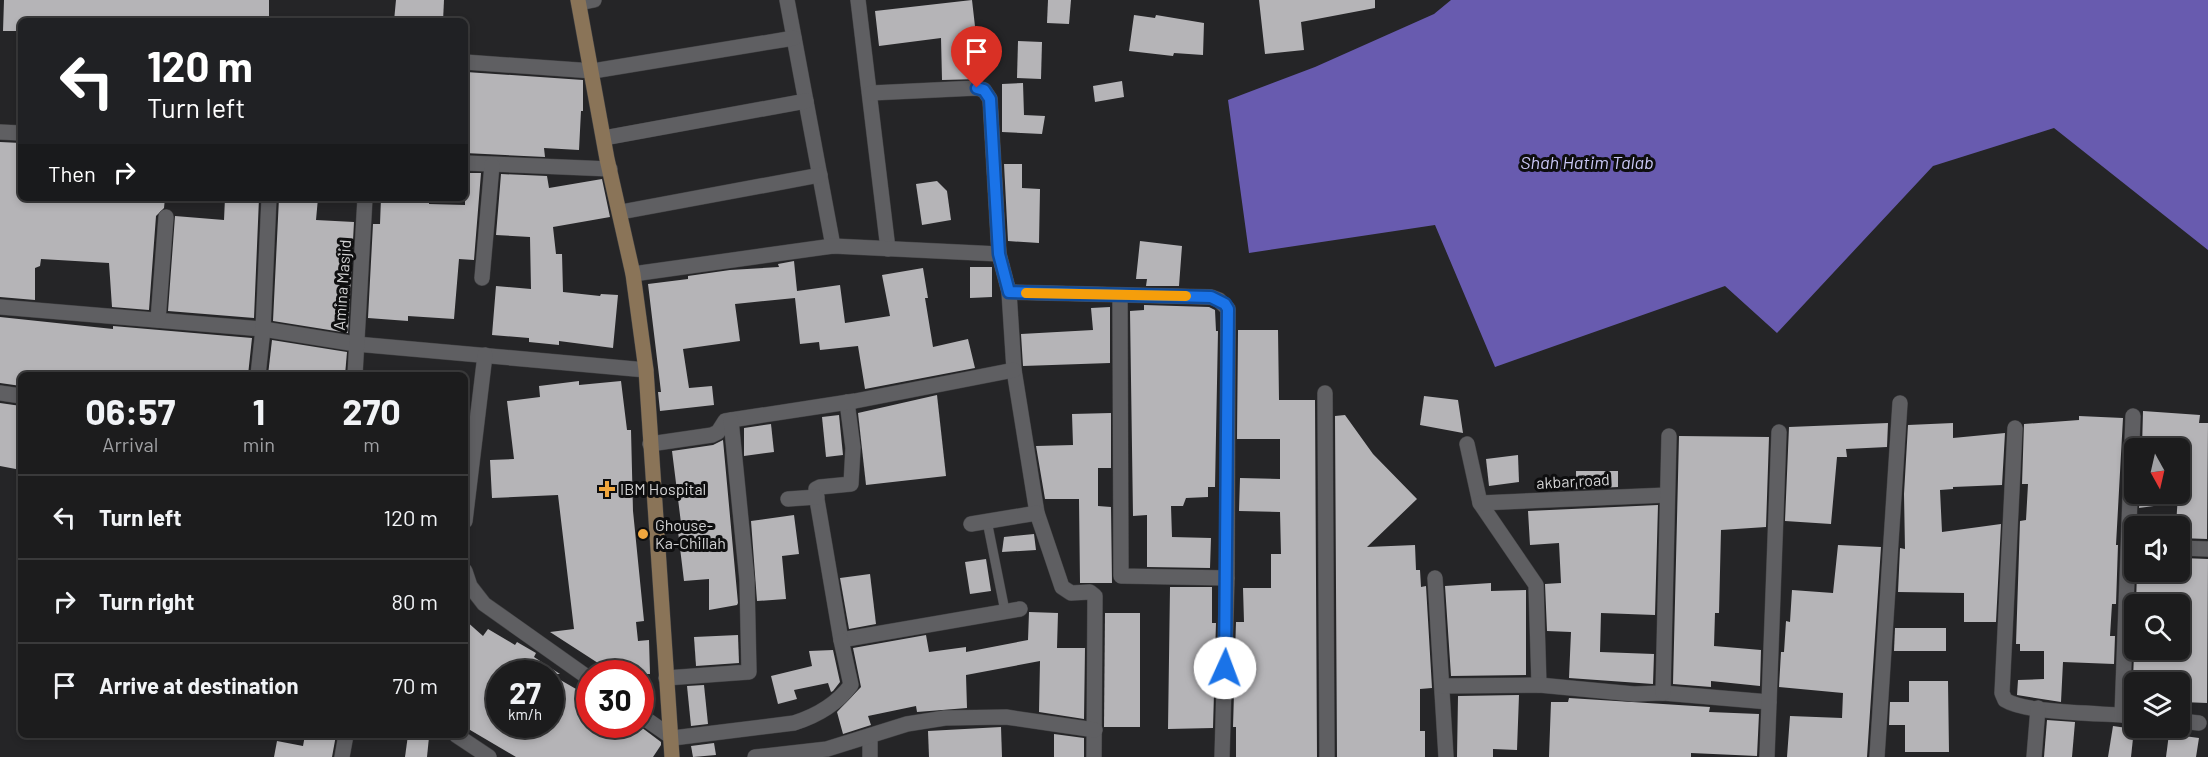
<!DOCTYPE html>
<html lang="en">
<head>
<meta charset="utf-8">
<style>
	:root { --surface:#1c1c1d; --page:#29292a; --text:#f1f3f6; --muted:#a0a1a4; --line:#3a3a3b }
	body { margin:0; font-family:Barlow,sans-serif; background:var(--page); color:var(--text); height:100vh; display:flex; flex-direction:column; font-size:22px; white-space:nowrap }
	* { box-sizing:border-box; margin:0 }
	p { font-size:20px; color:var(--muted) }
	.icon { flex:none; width:33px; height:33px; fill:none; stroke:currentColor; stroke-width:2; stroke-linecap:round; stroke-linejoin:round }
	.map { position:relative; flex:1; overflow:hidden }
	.panel { position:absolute; left:18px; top:372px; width:450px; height:366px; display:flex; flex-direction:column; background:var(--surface); border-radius:9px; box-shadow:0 3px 9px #0003,0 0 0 2px var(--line) }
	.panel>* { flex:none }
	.top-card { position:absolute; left:18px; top:18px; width:450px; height:183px; border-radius:9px; box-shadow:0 3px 9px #0003,0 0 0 2px var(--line); background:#202124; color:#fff; overflow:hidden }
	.needle { width:39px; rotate:172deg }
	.tools { position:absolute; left:2124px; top:438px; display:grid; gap:12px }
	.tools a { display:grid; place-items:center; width:66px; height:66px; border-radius:9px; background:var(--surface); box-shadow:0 3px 9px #0003,0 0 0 2px var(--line); font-size:30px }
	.speed { position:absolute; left:486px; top:660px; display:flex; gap:12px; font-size:30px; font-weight:700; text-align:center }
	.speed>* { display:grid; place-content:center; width:78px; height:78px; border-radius:50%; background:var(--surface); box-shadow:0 3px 9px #0003,0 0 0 2px var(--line); line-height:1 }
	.speed small { font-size:15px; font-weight:400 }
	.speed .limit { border:9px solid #d22; background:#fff; color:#111 }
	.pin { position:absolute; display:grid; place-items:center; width:51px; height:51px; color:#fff; margin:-62px -26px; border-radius:50% 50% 50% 0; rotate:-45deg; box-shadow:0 0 6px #0007 }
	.pin .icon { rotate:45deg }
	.me { position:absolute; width:66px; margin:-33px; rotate:2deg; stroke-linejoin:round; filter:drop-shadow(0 0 4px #0008) }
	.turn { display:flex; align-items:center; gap:21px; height:126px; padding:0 30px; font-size:27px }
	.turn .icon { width:78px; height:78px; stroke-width:2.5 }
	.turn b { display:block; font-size:42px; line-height:51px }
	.then { display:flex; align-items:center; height:57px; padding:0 30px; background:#0003; gap:12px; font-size:22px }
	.eta { display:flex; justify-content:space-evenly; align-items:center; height:102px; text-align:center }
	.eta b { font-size:36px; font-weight:700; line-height:42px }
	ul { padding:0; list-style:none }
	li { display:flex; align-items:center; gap:18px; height:84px; padding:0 30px; border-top:2px solid var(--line) }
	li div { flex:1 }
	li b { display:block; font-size:22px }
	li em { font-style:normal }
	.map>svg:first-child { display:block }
	.water { fill:#685baf }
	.building { fill:#b5b4b7 }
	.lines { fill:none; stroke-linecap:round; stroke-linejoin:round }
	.lane-casing { stroke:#414143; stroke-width:10 }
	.street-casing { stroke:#414143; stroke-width:16 }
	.secondary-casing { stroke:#414143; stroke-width:16 }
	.lane { stroke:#5f5f62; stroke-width:9 }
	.street { stroke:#5f5f62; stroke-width:15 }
	.secondary { stroke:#8a7458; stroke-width:15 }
	.route-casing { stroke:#114b97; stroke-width:15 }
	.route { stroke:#1a73e8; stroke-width:10 }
	.slow { stroke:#f59e0b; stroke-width:10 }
	.poi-dot { fill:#f0a63e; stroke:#0e0e0f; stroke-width:2 }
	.labels { text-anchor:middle; stroke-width:6; stroke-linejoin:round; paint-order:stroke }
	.street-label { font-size:16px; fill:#d3d3d4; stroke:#0e0e0f }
	.poi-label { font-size:16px; fill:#d3d3d4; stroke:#0e0e0f; text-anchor:start }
	.water-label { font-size:18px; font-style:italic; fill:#cbc8f6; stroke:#0e0e0f }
</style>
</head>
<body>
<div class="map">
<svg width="2208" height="757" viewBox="0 0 2208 757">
	<rect width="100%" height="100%" fill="#252527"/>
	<polygon class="water" points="1451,0 2208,0 2208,250 2054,128 1933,166 1777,333 1725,286 1495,367 1435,225 1249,253 1228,100 1315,67 1434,14"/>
	<g class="building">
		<polygon points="4,0 269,0 269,21 21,21 21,31 3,31"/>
		<polygon points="396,0 444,0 443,21 394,21"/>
		<polygon points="972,0 981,79 942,80 941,38 879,46 875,11"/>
		<polygon points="1048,0 1071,0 1069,24 1047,23"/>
		<polygon points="1259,0 1375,0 1375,8 1301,22 1304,50 1265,54"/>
		<polygon points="1134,15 1155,18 1156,15 1204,23 1203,55 1174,53 1173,56 1129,51"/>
		<polygon points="1018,41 1042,42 1041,79 1017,78"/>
		<polygon points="466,72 583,80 583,111 581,111 579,150 544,148 545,157 465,153"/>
		<polygon points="1122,81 1124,97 1095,102 1093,86"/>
		<polygon points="1023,83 1024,115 1045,116 1042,134 1002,132 1002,84"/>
		<polygon points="0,142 21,143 21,198 165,198 164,208 156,216 149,310 112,307 109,263 41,259 40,266 35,268 35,300 0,297"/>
		<polygon points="1004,164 1022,164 1022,188 1040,189 1039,243 1008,241"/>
		<polygon points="465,173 481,173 474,260 459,259 454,319 408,316 408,321 368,318 373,224 380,224 381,198 429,198 429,204 465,205"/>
		<polygon points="501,174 547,176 549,188 602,179 610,217 553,227 556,254 562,254 563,292 600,296 601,294 618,295 613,348 559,341 559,345 529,342 529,338 492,335 496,286 531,289 530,237 496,235"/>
		<polygon points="937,181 947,191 951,220 922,225 916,184"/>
		<polygon points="225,198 259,198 254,318 168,311 175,216 224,220"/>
		<polygon points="279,198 318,198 316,220 354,222 348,333 273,321"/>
		<polygon points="1140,241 1182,246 1179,286 1146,286 1147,279 1136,279"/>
		<polygon points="794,261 797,291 840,285 845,323 890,316 882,275 923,268 928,298 925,298 933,347 968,339 975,368 865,389 858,346 820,350 819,342 800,344 795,298 735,304 740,341 683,349 689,388 712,386 714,405 660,411 658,392 661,392 648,284 688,279 688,276 730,270 779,267 778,264"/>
		<polygon points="970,267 992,267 992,297 970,298"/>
		<polygon points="1144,305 1209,307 1215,310 1216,331 1218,331 1215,487 1208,487 1208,497 1186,498 1183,506 1171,506 1172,537 1211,538 1210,568 1147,567 1147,515 1133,516 1130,311 1144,310"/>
		<polygon points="1110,307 1110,363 1023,366 1021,334 1093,330 1091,308"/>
		<polygon points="0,317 113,329 113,326 252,338 248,375 21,375 21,386 0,383"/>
		<polygon points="1238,330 1278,330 1279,400 1315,400 1317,757 1236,757 1236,727 1233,727 1234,693 1241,693 1240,655 1235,654 1236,622 1244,622 1243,588 1271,588 1271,554 1281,554 1280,512 1239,511 1240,478 1280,479 1280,439 1237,439"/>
		<polygon points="272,340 347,352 345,375 268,375"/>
		<polygon points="579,381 579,385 621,381 627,430 631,430 633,511 644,621 636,622 638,641 649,640 650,674 615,674 550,632 574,629 558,495 492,498 490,460 514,459 507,401 540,397 539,386"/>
		<polygon points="937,395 946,476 866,485 858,413"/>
		<polygon points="1424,396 1458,400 1463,433 1420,425"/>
		<polygon points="0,403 21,406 21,470 0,466"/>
		<polygon points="2143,411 2200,415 2199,423 2208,423 2207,539 2180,538 2180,526 2176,526 2178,494 2187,494 2190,455 2180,454 2180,448 2142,448"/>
		<polygon points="1111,413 1111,468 1098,468 1098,506 1111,507 1112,583 1080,583 1079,499 1045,499 1036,446 1073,445 1072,414"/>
		<polygon points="839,415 843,455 826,457 822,417"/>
		<polygon points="1345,415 1373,454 1417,499 1367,547 1415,545 1416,570 1420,570 1421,587 1426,586 1432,688 1420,689 1420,731 1425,731 1425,757 1337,757 1335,416"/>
		<polygon points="2079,416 2123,418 2116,545 2118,545 2116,604 2112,604 2110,636 2115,636 2114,664 2063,662 2061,702 2017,695 2018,680 2044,679 2044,651 2020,651 2020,644 2016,644 2020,521 2026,520 2028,484 2022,484 2024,424 2079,420"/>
		<polygon points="1888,423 1887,447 1846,449 1847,457 1837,457 1831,524 1785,521 1789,427"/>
		<polygon points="1953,423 1953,438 2005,433 2002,485 1953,487 1953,489 1940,490 1942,532 2001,524 1996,622 1964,622 1964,593 1898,592 1900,548 1905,549 1904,494 1908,425"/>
		<polygon points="771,424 774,452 744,456 744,428"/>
		<polygon points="1679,436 1769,437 1766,527 1721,530 1719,613 1715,613 1714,646 1761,650 1760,686 1711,681 1711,687 1673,684"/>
		<polygon points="723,440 738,603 737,605 709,610 709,579 684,581 677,523 681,523 672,451 713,445"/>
		<polygon points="1518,455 1519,482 1489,486 1486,459"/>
		<polygon points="1576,471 1618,471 1618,487 1576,489"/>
		<polygon points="2140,494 2175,494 2176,503 2139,508"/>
		<polygon points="1658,505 1655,615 1601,613 1600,652 1654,654 1653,684 1569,678 1571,632 1547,631 1545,584 1561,583 1559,543 1530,545 1528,511"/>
		<polygon points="794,515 799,554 782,556 786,599 757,601 751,521"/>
		<polygon points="1034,534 1036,550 1002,552 1004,537"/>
		<polygon points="1838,545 1881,547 1867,757 1787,757 1790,716 1842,718 1843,693 1779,687 1781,652 1784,652 1786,621 1790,622 1792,590 1833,593"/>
		<polygon points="2182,558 2208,559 2207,703 2182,702 2183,681 2133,680 2134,654 2180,655 2180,604 2136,604 2137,572 2182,572"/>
		<polygon points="986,559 991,591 970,594 965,562"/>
		<polygon points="870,574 876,624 849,629 840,578"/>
		<polygon points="1491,583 1491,591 1526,590 1526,675 1451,676 1445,586"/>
		<polygon points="1170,587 1212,587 1212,623 1216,623 1215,654 1208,654 1209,693 1214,693 1213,728 1168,729"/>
		<polygon points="1029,612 1058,613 1057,648 1085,648 1084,719 1039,712 1040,661 966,675 967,708 917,712 916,706 868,716 871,725 843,734 837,712 861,687 853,648 926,635 929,652 966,647 966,652 1028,640"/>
		<polygon points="1105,613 1140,613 1140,727 1104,727"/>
		<polygon points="465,620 483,636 488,629 515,645 517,642 536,653 534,657 560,674 500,674 500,724 550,724 550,674 590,697 590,724 637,724 661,742 661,745 653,757 516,757 465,727"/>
		<polygon points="1895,628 1946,628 1946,651 1894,651"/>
		<polygon points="738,635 739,663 696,666 694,637"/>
		<polygon points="833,650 840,682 833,691 831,692 828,683 794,690 797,699 778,704 771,676 812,666 809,651"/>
		<polygon points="1909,681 1948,681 1949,752 1905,752 1905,725 1889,725 1890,702 1909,702"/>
		<polygon points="704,685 708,724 691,726 687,686"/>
		<polygon points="1519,695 1517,750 1493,749 1493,757 1457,757 1458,696"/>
		<polygon points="1569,698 1710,707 1709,712 1759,714 1757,756 1691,753 1691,757 1549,757 1551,702 1568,702"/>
		<polygon points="2047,720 2075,722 2072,757 2044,757"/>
		<polygon points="2113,726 2134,729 2131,757 2108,757"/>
		<polygon points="1001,727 1002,757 929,757 928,731"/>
		<polygon points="1054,734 1084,738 1084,757 1054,757"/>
		<polygon points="2169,734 2199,738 2196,757 2166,757"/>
		<polygon points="305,735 336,735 332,757 274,757 277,741 303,746"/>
		<polygon points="408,735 429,737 427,757 405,757"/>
		<polygon points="714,743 716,755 693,757 691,746"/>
	</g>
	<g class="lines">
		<g class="lane-casing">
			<polyline id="lane" points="987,521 1005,611"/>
		</g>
		<g class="street-casing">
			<g id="street">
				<polyline points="787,0 833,246"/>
				<polyline points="858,0 888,249"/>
				<polyline points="579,3 594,0"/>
				<polyline points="465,62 593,71 794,38"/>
				<polyline points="871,93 977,88 984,90 990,99 999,254 1009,292 1014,370 1037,513 1062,587 1071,593 1090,592 1095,596 1094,757"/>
				<polyline points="0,132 21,133"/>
				<polyline points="604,138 806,101"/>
				<polyline points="465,163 610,169"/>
				<polyline points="621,212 820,175"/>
				<polyline points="633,274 833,246 999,254"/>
				<polyline points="482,278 492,165"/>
				<polyline points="1009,292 1211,297 1219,300 1228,309 1227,578 1222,757"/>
				<polyline points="1120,296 1121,576 1227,578"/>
				<polyline points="0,307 263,329 356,344 646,370"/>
				<polyline points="158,320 166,217"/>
				<polyline points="258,375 263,329 269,198"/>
				<polyline points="355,375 365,198"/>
				<polyline points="0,393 21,396"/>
				<polyline points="1325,393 1327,757"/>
				<polyline points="847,402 853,448 851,484 820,487 816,489 816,494 841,640 1020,609"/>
				<path d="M2015 428 2002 693 2005 700C2027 714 2105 713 2134 716"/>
				<polyline points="650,444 712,435 718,432 725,421 731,420 855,401 1014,370"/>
				<polyline points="1467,444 1480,503 1536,585 1539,685"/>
				<polyline points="788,499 817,497"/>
				<polyline points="1480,503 1667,495"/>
				<polyline points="465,521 485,355"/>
				<polyline points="971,524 1037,513"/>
				<polyline points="2180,548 2208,549"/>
				<polyline points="465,571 470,586 484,604 590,679"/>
				<polyline points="1435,578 1446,757"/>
				<polyline points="666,678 749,672 747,580 731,420"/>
				<polyline points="1442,686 1539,685 1634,694 1663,693 1769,702"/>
				<polyline points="1663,693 1669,436"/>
				<path d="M640 715 673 738 794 723C816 716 837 704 851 685L841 640"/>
				<polyline points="2122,715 2133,416"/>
				<polyline points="2180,721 2199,723"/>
				<polyline points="456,735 489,757"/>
				<polyline points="870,736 870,757"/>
				<polyline points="342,757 346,735"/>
				<polyline points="755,757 827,749 907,724 945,718 1006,717 1095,730"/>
				<polyline points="1767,757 1779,432"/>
				<polyline points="1877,757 1900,403"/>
				<polyline points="2034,757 2038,708"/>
			</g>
		</g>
		<g class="secondary-casing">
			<polyline id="secondary" points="578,0 607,159 633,274 646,370 672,757"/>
		</g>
		<use href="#lane" class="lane"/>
		<use href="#street" class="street"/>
		<use href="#secondary" class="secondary"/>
	</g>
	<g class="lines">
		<g class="route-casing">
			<polyline id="route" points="977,88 984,90 990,99 999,254 1009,292 1211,297 1225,304 1228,309 1225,668"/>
		</g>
		<use href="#route" class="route"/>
		<polyline class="slow" points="1026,293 1186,296"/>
	</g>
	<g class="poi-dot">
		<path d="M604 480h6v6h6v6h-6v6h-6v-6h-6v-6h6z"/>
		<circle cx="643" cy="534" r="6"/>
	</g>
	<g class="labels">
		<g class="street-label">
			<text transform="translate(342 285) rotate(-86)" y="6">Amina Masjid</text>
			<text transform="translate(1573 481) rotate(-3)" y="6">akbar road</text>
		</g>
		<g class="poi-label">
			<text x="620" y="495">IBM Hospital</text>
			<text x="655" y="531">Ghouse-<tspan x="655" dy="18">Ka-Chillah</tspan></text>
		</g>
		<g class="water-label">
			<text x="1587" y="169">Shah Hatim Talab</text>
		</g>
	</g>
</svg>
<div class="tools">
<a><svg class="needle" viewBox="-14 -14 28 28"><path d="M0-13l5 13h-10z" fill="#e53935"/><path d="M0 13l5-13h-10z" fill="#a0a1a4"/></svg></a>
<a><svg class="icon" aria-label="sound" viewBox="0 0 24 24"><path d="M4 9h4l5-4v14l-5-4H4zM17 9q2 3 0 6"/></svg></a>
<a><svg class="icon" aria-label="search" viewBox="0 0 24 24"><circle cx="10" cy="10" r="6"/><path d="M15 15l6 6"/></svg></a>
<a><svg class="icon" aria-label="layers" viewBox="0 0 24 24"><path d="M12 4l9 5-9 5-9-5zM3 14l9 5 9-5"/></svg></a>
</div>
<div class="speed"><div>27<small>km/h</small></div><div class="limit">30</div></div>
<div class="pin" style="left:977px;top:88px;background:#d93025"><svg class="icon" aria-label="arrive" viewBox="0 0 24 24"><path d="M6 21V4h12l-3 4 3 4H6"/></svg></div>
<svg class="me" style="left:1225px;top:668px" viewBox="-20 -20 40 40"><circle r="19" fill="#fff"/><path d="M0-13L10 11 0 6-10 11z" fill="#1a73e8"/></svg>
<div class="top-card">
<div class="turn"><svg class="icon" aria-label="left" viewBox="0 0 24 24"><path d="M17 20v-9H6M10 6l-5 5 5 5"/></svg><div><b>120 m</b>Turn left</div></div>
<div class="then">Then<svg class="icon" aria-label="right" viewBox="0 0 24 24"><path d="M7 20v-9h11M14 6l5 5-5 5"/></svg></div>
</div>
<section class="panel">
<div class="eta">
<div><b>06:57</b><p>Arrival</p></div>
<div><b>1</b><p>min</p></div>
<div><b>270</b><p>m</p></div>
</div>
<ul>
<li><svg class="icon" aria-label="left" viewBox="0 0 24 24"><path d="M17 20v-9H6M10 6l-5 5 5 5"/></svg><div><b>Turn left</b></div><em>120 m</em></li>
<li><svg class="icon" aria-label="right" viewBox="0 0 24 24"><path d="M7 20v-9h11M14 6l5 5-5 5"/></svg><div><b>Turn right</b></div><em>80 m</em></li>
<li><svg class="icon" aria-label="arrive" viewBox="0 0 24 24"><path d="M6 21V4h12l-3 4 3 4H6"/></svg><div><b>Arrive at destination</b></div><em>70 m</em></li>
</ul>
</section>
</div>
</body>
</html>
